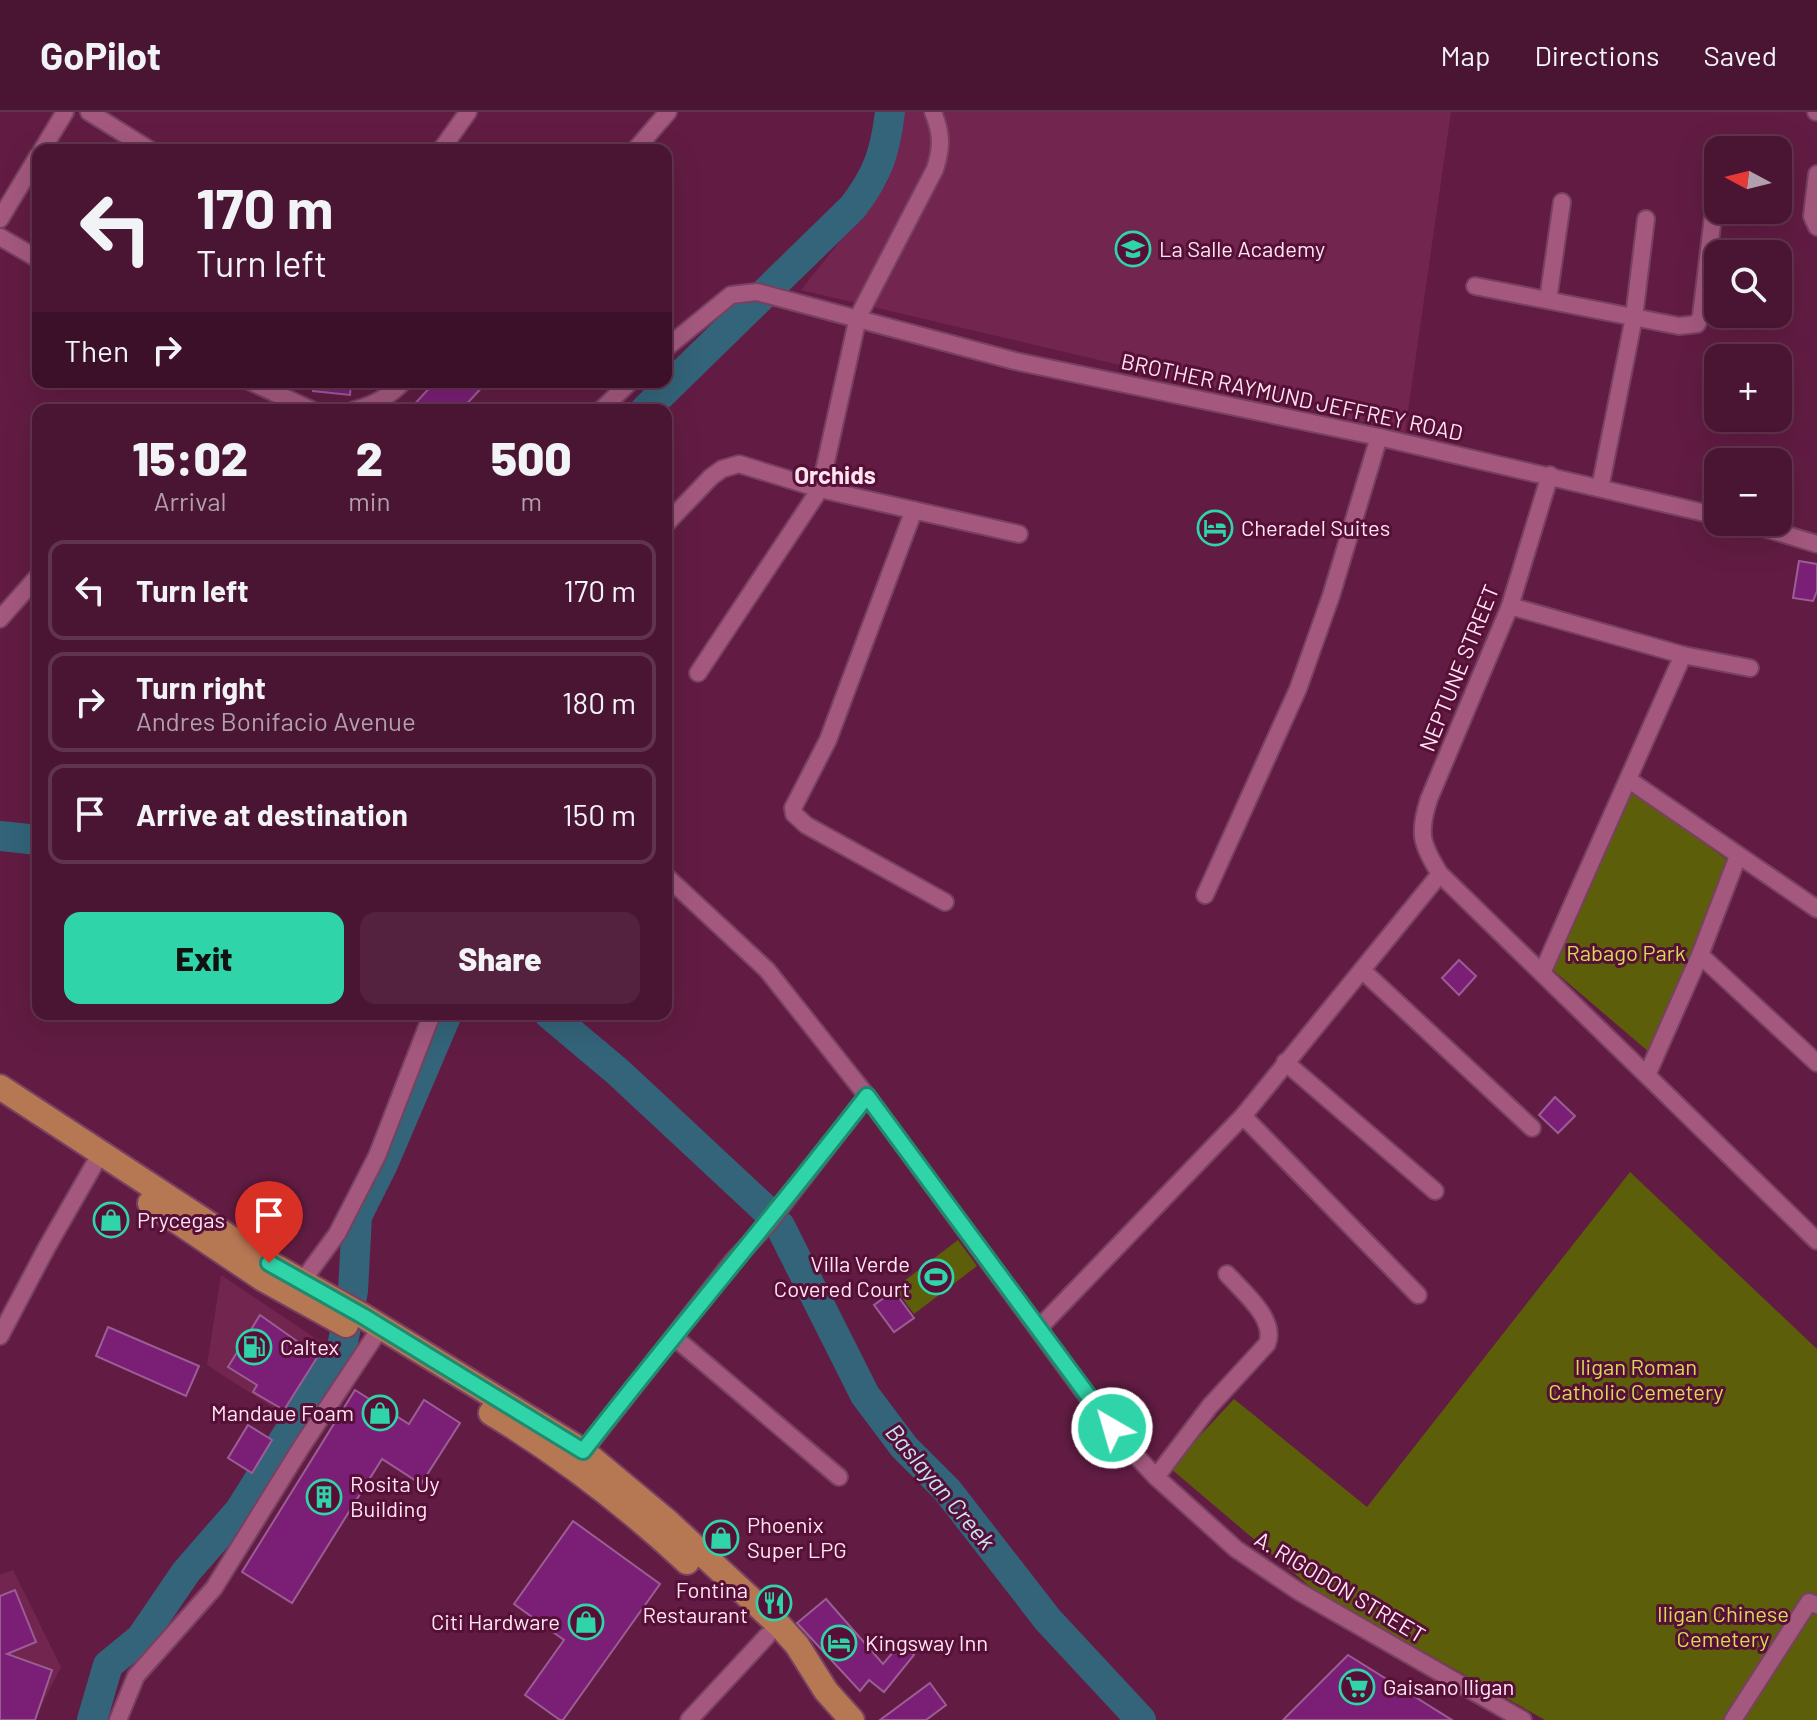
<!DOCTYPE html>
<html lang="en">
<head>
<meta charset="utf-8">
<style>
	:root { --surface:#4a1532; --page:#54223e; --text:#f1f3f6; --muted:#b29fac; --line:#61344d; --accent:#30d4a9 }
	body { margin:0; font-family:Barlow,sans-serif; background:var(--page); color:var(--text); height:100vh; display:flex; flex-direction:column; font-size:30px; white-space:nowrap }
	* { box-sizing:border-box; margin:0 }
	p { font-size:26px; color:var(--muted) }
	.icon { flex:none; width:44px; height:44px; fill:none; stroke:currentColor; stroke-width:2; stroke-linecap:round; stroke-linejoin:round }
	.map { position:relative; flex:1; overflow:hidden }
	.details { position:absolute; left:32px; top:292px; width:640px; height:616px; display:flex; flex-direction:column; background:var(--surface); border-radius:16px; box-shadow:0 8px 32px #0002,0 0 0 2px var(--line) }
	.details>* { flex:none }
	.hud { position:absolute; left:32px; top:32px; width:640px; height:244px; border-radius:16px; box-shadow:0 8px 32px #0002,0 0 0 2px var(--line); background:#4a1532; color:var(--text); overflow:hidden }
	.needle { width:52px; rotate:277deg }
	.fabs { position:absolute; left:1704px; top:24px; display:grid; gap:16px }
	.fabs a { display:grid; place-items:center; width:88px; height:88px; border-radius:16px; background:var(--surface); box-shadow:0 8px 32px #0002,0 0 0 2px var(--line); font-size:40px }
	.pin { position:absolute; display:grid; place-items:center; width:68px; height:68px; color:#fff; margin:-82px -34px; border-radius:50% 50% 50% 0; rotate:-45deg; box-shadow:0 0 8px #0007 }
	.pin .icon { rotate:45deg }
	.me { position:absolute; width:88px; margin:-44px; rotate:322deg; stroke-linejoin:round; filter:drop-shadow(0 0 6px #0008) }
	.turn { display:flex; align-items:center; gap:28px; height:168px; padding:0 32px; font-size:36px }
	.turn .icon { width:104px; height:104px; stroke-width:2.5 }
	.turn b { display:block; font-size:56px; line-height:68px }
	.then { display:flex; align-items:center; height:76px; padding:0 32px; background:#0003; gap:16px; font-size:30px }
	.eta { display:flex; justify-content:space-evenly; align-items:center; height:136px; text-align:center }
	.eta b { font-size:48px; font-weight:800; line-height:56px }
	.cta { display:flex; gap:16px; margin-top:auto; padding:16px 32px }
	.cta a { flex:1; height:92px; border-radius:16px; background:var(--accent); color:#111; font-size:32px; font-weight:800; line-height:92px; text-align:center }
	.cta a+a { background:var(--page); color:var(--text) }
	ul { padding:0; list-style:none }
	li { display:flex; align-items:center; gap:24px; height:100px; margin:0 16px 12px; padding:0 16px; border:4px solid var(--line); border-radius:16px }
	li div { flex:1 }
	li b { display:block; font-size:30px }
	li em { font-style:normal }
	header { display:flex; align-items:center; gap:48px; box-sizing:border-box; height:112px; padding:0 40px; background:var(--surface); border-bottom:2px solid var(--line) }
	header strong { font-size:38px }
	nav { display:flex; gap:44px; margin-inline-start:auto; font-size:28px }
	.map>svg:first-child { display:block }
	.built { fill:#72254f }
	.green { fill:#5d5e0a }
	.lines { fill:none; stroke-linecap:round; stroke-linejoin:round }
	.river { stroke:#33647a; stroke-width:30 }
	.building { fill:#7b1e76; stroke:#9a5e95; stroke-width:2 }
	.minor-casing { stroke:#784061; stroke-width:20 }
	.highway-casing { stroke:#784061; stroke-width:28 }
	.minor { stroke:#a4587e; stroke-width:16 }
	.highway { stroke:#b67753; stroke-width:24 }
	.route-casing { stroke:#1f8a6e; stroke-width:20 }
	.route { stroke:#30d4a9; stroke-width:14 }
	.labels { text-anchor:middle; stroke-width:6; stroke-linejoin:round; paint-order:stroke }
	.poi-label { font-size:22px; fill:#ffe4f0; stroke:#561038; text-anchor:start }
	.street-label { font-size:22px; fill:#ffe4f0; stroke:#561038 }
	.park-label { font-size:22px; fill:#d8da55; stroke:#561038 }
	.neighbourhood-label { font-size:24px; font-weight:bold; fill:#ffe4f0; stroke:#561038 }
	.water-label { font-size:24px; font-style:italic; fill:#c6e4f3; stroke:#561038 }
</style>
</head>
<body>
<header>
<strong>GoPilot</strong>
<nav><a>Map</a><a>Directions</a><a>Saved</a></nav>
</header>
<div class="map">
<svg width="1817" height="1608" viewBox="0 0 1817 1608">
	<rect width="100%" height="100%" fill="#621c43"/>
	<g class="built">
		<polygon points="904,0 1451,0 1405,320 801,178 888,69"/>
		<polygon points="221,1163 327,1234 285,1303 207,1253"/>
		<polygon points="13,1458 61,1555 34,1608 0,1608 0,1463"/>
	</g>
	<g class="green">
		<polygon points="1633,679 1730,750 1649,940 1553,858"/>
		<polygon points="1630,1060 1817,1237 1817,1608 1545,1608 1314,1478 1170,1356 1234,1287 1367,1395"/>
		<polygon points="958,1128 977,1154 914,1202 895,1176"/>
	</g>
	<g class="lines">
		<g class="river">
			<path d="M645 298 853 95C878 62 885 41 890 0"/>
			<polyline points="0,724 38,728"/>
			<polyline points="549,902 618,960 766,1098"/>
			<polyline points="780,1114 865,1283 904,1335 947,1378 1048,1508 1141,1608"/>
			<polyline points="92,1608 108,1553 141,1526 186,1460 240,1398 342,1235 353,1179 357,1104 383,1052 447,902"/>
		</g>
	</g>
	<g class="building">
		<polygon points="313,270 351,270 350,283 313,279"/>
		<polygon points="435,270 487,270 461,298 409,298"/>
		<polygon points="1799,449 1817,452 1817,479 1813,489 1793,486"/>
		<polygon points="1459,848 1476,864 1459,883 1442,866"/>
		<polygon points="1555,985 1575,1004 1558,1021 1539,1003"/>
		<polygon points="894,1179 914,1206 894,1220 874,1193"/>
		<polygon points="260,1203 318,1244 284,1298 253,1280 257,1273 228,1255"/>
		<polygon points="108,1215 199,1254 186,1284 96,1244"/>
		<polygon points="355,1278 409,1312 424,1288 460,1311 421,1372 382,1347 292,1491 242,1460"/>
		<polygon points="248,1313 272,1328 252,1361 228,1346"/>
		<polygon points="573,1409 660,1472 563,1608 560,1608 525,1583 564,1528 514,1492"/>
		<polygon points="15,1478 36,1530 7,1542 52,1558 35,1608 0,1608 0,1484"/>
		<polygon points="826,1487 883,1552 900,1532 914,1543 884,1580 869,1568 860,1579 797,1511"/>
		<polygon points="1348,1543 1452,1608 1283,1608"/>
		<polygon points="930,1571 946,1593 926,1608 880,1608"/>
	</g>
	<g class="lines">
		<g class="minor-casing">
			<g id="minor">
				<polyline points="89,0 150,38"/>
				<polyline points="1816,0 1817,0"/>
				<polyline points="42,38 65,0"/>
				<polyline points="441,38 468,0"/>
				<polyline points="635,38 668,0"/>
				<polyline points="1817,62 1812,104 1817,115"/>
				<polyline points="0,107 38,44"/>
				<polyline points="0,125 38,147"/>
				<polyline points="1475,174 1679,214 1697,212 1701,204 1716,80"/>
				<polyline points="1548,188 1562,90"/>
				<polyline points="666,236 731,183 757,180 1015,249 1379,325 1718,404"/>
				<polyline points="251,270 312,298"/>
				<path d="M354 298C374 293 389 285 403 270"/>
				<polyline points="601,298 630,270"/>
				<path d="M1550 363 1510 494 1429 687C1418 721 1421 732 1440 762L1817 1129"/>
				<polyline points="1600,376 1634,205 1646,107"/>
				<polyline points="914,398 828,628 793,696 794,702 806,713 945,790"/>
				<polyline points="1744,410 1817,432"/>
				<polyline points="666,412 711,365 722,357 739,352 820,377 1019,422"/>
				<polyline points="1510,494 1683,543 1750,556"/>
				<polyline points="0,507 38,464"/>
				<path d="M698 561 820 377 858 205 935 57C942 35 942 22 933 0"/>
				<polyline points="1629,668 1817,797"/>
				<polyline points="666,764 767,858 867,984 1086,1283 1126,1333 1156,1365 1236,1437 1298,1479 1523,1608"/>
				<polyline points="1205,783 1298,577 1331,484 1379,325"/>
				<polyline points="1700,843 1817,951"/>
				<polyline points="1362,858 1532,1016"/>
				<polyline points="1542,861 1683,543"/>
				<polyline points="1285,950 1435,1079"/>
				<polyline points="1647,963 1700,843 1738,744"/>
				<polyline points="1243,1004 1418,1183"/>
				<polyline points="298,1175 337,1122 377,1044 432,902"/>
				<polyline points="1038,1217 1243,1004 1440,762"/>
				<polyline points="0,1224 47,1135 94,1053"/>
				<polyline points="674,1225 839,1365"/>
				<polyline points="579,1345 732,1150 768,1112 867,984"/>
				<path d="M1156 1365 1210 1294 1267 1232C1277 1207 1242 1179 1227 1162"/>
				<polyline points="118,1608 136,1564 214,1476 302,1334 381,1215"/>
				<polyline points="689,1608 767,1524"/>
				<polyline points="1733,1608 1809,1490 1817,1493"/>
			</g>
		</g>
		<g class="highway-casing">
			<g id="highway">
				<polyline points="0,975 269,1151 363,1204 583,1339 667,1409 779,1513 797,1533 826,1579 852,1608"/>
				<polyline points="150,1091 263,1167 346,1213"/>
				<path d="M491 1301C562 1344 626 1393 687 1450"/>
			</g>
		</g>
		<use href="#minor" class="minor"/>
		<use href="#highway" class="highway"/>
	</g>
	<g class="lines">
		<g class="route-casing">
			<path id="route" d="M269 1151 363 1204 583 1339C676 1219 774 1104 867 984L1112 1316"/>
		</g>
		<use href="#route" class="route"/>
	</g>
	<defs>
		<g id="school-ring" transform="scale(1.8)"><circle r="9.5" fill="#561038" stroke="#30d4a9" stroke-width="1.5"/><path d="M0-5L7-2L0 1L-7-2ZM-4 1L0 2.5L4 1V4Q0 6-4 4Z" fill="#30d4a9"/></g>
		<g id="hotel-ring" transform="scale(1.8)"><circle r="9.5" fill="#561038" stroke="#30d4a9" stroke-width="1.5"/><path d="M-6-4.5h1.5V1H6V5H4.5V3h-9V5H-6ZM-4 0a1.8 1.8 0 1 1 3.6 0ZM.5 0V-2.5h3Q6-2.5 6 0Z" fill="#30d4a9"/></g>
		<g id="shop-ring" transform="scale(1.8)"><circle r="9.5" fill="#561038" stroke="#30d4a9" stroke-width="1.5"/><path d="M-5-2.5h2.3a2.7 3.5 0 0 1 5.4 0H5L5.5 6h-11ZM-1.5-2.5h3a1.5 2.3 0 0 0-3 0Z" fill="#30d4a9"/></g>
		<g id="stadium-ring" transform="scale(1.8)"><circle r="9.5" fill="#561038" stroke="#30d4a9" stroke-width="1.5"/><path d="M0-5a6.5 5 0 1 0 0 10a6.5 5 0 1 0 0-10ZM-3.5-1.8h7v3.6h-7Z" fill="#30d4a9"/></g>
		<g id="fuel-ring" transform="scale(1.8)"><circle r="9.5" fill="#561038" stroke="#30d4a9" stroke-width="1.5"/><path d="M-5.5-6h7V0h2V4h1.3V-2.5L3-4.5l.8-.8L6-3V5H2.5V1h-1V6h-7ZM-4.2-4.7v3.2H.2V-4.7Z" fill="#30d4a9"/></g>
		<g id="building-ring" transform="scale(1.8)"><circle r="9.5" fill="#561038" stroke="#30d4a9" stroke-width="1.5"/><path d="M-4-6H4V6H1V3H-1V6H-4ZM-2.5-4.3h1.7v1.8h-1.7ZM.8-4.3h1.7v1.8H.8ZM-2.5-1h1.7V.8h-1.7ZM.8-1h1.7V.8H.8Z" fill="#30d4a9"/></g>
		<g id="restaurant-ring" transform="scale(1.8)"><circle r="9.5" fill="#561038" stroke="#30d4a9" stroke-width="1.5"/><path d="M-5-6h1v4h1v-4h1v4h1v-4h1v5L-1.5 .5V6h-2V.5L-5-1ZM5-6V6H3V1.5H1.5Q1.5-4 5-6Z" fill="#30d4a9"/></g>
		<g id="supermarket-ring" transform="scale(1.8)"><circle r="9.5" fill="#561038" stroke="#30d4a9" stroke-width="1.5"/><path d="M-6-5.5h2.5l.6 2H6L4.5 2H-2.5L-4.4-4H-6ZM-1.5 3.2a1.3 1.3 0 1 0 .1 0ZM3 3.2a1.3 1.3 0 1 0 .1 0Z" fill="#30d4a9"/></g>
	</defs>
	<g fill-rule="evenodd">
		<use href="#school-ring" x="1133" y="137"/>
		<use href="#hotel-ring" x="1215" y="416"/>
		<use href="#shop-ring" x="111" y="1108"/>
		<use href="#stadium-ring" x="936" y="1165"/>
		<use href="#fuel-ring" x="254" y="1235"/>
		<use href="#shop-ring" x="380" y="1301"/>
		<use href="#building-ring" x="324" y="1385"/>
		<use href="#shop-ring" x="721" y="1426"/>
		<use href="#restaurant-ring" x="774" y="1491"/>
		<use href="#shop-ring" x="586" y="1510"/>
		<use href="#hotel-ring" x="839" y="1531"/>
		<use href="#supermarket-ring" x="1357" y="1575"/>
	</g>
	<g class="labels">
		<g class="poi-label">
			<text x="1159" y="145">La Salle Academy</text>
			<text x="1241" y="424">Cheradel Suites</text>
			<text x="137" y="1116">Prycegas</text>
			<text x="910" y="1160" text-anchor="end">Villa Verde<tspan x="910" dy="25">Covered Court</tspan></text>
			<text x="280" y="1243">Caltex</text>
			<text x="354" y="1309" text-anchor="end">Mandaue Foam</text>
			<text x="350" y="1380">Rosita Uy<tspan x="350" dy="25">Building</tspan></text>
			<text x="747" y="1421">Phoenix<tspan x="747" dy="25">Super LPG</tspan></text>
			<text x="748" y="1486" text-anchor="end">Fontina<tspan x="748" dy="25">Restaurant</tspan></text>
			<text x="560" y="1518" text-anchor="end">Citi Hardware</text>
			<text x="865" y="1539">Kingsway Inn</text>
			<text x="1383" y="1583">Gaisano Iligan</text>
		</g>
		<g class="street-label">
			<text transform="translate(1292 285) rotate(12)" y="8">BROTHER RAYMUND JEFFREY ROAD</text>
			<text transform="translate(1459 556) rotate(-68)" y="8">NEPTUNE STREET</text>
			<text transform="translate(1340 1475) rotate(31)" y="8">A. RIGODON STREET</text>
		</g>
		<g class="park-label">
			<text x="1626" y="849">Rabago Park</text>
			<text x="1636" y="1263">Iligan Roman<tspan x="1636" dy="25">Catholic Cemetery</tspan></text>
			<text x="1723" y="1510">Iligan Chinese<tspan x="1723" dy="25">Cemetery</tspan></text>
		</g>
		<g class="neighbourhood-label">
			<text x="835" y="372">Orchids</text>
		</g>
		<g class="water-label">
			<text transform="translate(940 1375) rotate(50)" y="8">Baslayan Creek</text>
		</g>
	</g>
</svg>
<div class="fabs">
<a><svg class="needle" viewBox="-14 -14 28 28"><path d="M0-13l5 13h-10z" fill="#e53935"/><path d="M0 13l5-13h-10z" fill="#b29fac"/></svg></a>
<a><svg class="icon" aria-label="search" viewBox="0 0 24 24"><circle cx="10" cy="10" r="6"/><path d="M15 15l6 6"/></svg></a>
<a>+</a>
<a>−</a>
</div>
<div class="pin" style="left:269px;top:1151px;background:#d93025"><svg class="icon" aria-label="arrive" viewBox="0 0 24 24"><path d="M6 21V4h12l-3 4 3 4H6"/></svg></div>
<svg class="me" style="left:1112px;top:1316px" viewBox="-20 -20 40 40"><circle r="17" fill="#30d4a9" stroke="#fff" stroke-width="3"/><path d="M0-11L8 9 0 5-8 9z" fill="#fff"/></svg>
<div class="hud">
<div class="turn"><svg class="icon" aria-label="left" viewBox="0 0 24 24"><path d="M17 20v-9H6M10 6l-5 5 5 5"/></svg><div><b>170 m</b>Turn left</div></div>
<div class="then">Then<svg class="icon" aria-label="right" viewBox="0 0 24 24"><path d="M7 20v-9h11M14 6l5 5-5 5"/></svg></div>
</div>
<section class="details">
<div class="eta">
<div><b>15:02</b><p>Arrival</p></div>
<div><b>2</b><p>min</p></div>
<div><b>500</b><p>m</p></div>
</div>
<ul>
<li><svg class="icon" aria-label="left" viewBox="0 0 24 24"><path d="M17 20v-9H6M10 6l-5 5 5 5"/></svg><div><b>Turn left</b></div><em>170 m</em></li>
<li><svg class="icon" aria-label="right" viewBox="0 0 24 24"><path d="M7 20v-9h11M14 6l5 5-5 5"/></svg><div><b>Turn right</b><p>Andres Bonifacio Avenue</p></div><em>180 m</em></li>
<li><svg class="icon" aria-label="arrive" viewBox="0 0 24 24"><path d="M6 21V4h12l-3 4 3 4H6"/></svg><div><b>Arrive at destination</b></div><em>150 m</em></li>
</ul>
<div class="cta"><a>Exit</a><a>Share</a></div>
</section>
</div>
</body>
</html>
